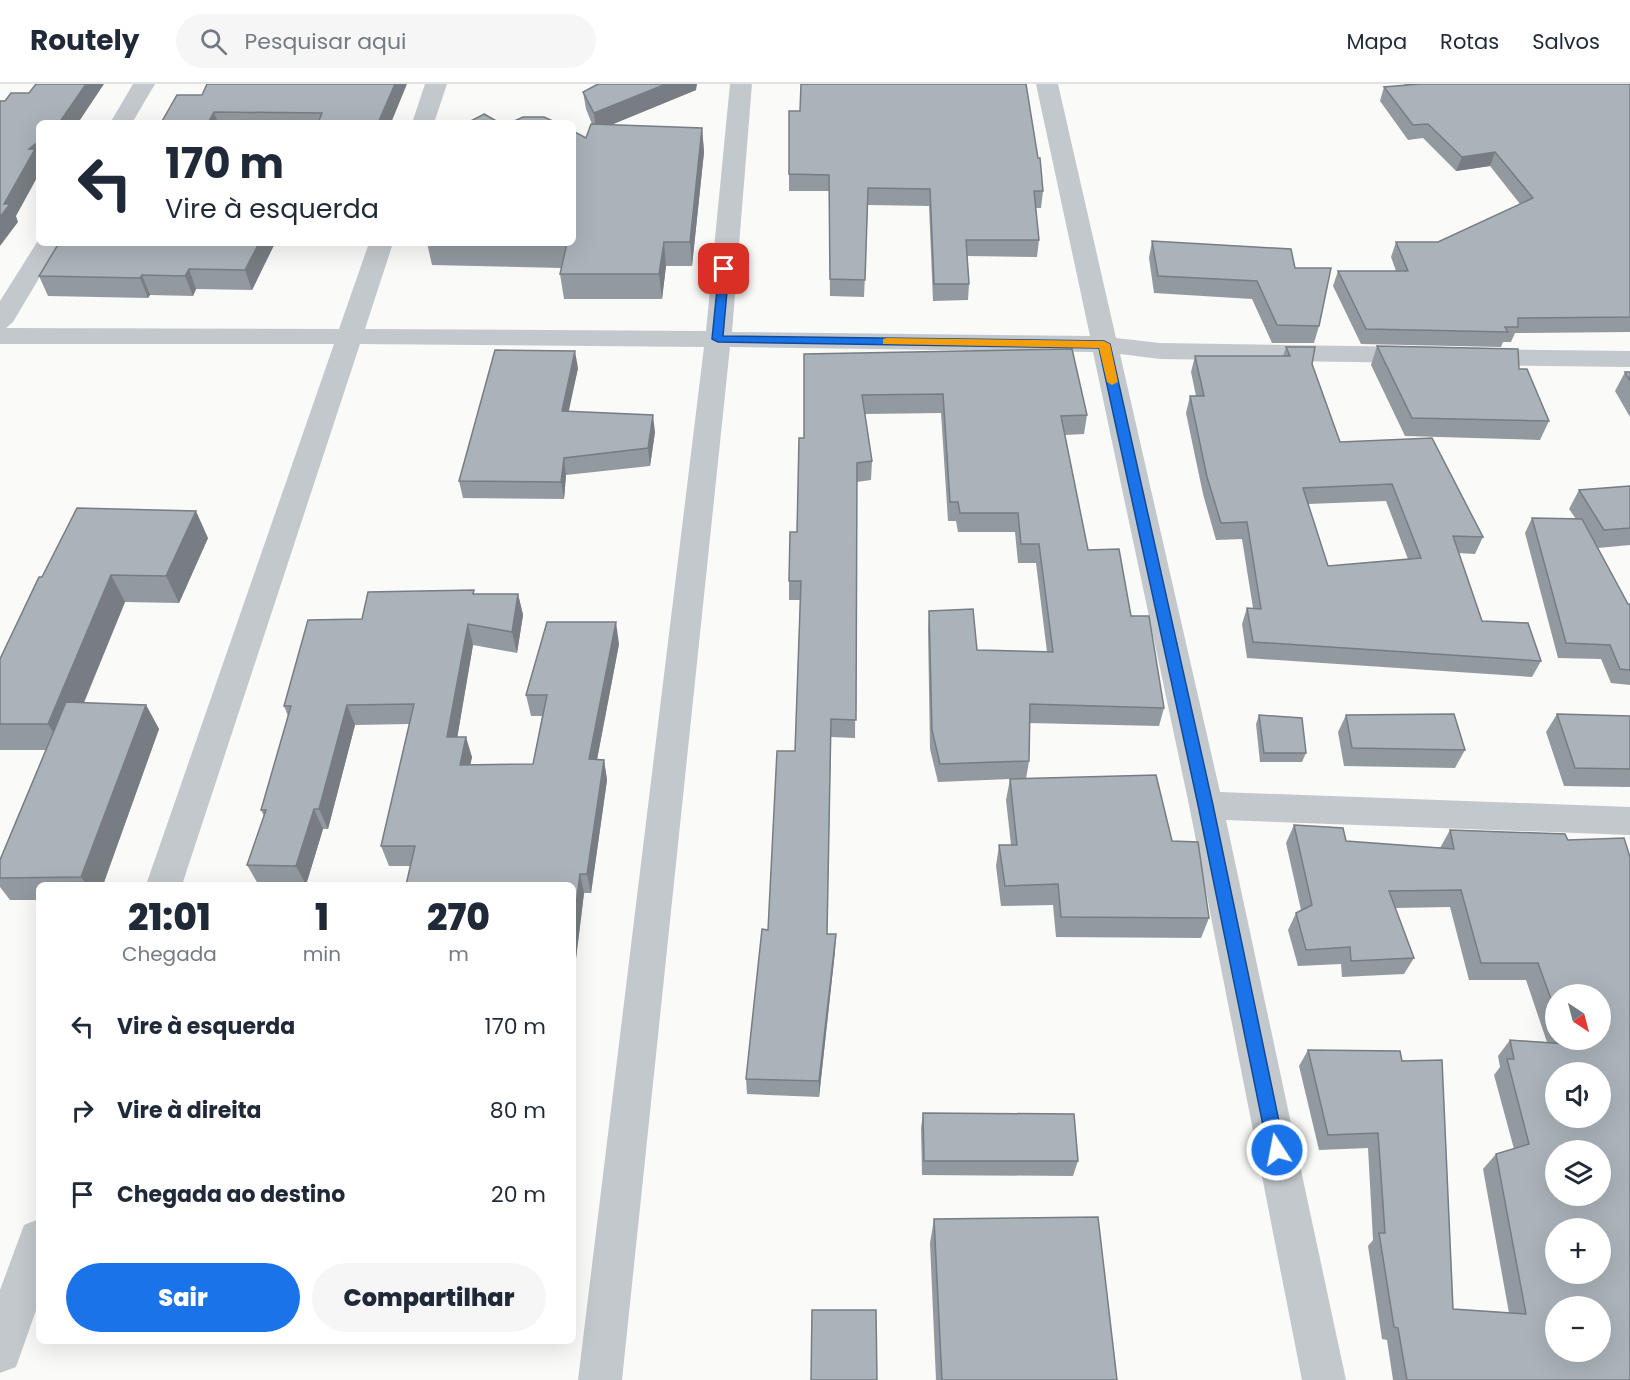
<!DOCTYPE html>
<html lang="pt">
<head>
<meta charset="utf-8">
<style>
	:root { --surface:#fff; --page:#f6f6f7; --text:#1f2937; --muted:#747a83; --line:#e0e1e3; --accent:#1a73e8 }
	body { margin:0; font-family:Poppins,sans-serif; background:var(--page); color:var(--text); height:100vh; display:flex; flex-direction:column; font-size:22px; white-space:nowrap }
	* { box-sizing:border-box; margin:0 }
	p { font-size:20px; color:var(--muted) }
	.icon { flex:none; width:33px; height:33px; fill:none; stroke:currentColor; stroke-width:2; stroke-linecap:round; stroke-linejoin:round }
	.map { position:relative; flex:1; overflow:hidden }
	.sheet { position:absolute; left:36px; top:798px; width:540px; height:462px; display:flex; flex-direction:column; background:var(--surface); border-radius:9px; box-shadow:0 6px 24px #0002 }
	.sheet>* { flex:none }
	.guide { position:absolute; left:36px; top:36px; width:540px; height:126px; border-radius:9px; box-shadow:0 6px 24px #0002; background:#fff; color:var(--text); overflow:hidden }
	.needle { width:39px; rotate:144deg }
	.tools { position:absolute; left:1545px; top:900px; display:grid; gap:12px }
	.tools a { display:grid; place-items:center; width:66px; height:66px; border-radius:50%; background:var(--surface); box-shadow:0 6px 24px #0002; font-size:30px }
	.pin { position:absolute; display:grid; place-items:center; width:51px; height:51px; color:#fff; margin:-26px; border-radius:12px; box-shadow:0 3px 9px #0006 }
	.me { position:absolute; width:66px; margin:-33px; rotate:349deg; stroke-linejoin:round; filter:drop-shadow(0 0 4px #0008) }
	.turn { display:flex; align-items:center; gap:21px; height:126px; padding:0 30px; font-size:27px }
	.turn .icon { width:78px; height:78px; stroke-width:2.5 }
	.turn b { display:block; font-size:42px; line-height:51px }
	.eta { display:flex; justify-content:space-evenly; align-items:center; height:102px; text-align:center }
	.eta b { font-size:36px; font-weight:800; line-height:42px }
	.cta { display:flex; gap:12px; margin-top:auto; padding:12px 30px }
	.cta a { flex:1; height:69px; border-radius:36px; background:var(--accent); color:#fff; font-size:24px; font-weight:800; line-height:69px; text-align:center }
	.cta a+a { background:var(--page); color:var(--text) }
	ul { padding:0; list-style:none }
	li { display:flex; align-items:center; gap:18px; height:84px; padding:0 30px }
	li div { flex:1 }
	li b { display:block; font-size:22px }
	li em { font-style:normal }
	header { display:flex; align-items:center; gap:36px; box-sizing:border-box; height:84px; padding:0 30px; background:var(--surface); border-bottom:2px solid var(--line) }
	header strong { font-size:28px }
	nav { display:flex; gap:33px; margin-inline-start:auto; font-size:21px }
	.search { width:420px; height:54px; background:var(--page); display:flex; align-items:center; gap:15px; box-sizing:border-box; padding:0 21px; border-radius:33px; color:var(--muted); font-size:22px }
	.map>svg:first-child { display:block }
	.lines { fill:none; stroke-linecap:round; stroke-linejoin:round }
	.street { fill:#c3c8cc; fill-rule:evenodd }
	.wall { fill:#929a9f; fill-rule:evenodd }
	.shaded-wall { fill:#777d82 }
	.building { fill:#aab3b9; stroke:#777d82; stroke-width:1.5; fill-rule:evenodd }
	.route { fill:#1a73e8; stroke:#114b97; stroke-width:1.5 }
	.slow { fill:#f59e0b }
</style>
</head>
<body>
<header>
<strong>Routely</strong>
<div class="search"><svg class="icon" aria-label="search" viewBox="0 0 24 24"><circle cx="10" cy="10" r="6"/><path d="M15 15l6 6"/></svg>Pesquisar aqui</div>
<nav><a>Mapa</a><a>Rotas</a><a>Salvos</a></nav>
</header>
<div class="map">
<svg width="1630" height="1296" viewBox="0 0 1630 1296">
	<rect width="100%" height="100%" fill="#fafaf8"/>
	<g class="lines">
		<g class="street">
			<polygon points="133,0 155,0 132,39 110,39"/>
			<polygon points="425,0 447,0 434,39 412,39"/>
			<polygon points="730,0 752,0 732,248 1090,252 1036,0 1058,0 1116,254 1160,259 1418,263 1427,265 1431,271 1427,277 1418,279 1160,275 1120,270 1220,708 1630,723 1630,751 1226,736 1346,1296 1302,1296 1189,721 1093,268 730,263 622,1296 578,1296 704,263 360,260 182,801 146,801 334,260 0,260 0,217 39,155 39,159 60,159 13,238 6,244 339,245 369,159 393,159 365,245 706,247"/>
			<polygon points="1473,265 1630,267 1630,283 1473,281 1464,279 1460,273 1464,267"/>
			<polygon points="39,1135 39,1218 16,1283 0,1289 0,1206 24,1141"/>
		</g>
	</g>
	<g class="wall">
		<polygon points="1404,0 1630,0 1630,248 1515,249 1511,258 1503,258 1501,263 1361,260 1333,202 1338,187 1396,187 1391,173 1396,158 1438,158 1520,120 1490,82 1456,87 1423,54 1408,56 1380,17 1384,3 1405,1"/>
		<polygon points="696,6 611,41 702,44 704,68 692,182 666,182 662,215 564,215 560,190 562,184 432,181 427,159 573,159 586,54 592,40 586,25 583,8"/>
		<polygon points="202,11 391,39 161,39"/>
		<polygon points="789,27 1043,107 1041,124 1036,124 1039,156 1037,173 967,172 969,200 968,216 933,217 929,122 868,121 864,213 830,212 829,107 789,107"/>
		<polygon points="1152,157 1295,184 1319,242 1314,259 1272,259 1252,215 1154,209 1149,174"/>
		<polygon points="59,159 275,159 252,206 196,205 193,212 150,211 148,214 48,212 39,192"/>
		<polygon points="1377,262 1519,285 1549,337 1540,356 1405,352 1371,281"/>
		<path d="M1286 263 1312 280 1340 358 1483 453 1475 470 1458 469 1482 537 1541 577 1532 593 1247 574 1242 540 1247 524H1253L1242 455 1216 456 1203 410 1186 329 1190 312H1196L1191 288 1195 272H1283ZM1386 417 1408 475 1328 482 1308 420Z"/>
		<polygon points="804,270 1087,331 1084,350 1065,351 1088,466 1131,532 1164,624 1159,642 1029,639 1029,677 1026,695 1172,757 1209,834 1201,854 1056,853 1053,821 1001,822 996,782 999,761 1011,761 1006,716 1010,695 938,698 930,665 928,545 929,527 977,566 1047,568 1036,479 1018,479 1015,448 958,448 956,437 948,437 941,329 865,330 872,377 871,396 857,398 855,654 831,653 827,850 835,867 819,1013 747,1010 746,995 795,667 800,516 789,516 789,497 797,448 804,354"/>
		<polygon points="578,284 568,328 655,348 650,382 566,391 564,415 463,414 459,397"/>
		<polygon points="1625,288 1630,288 1630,333 1615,307"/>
		<polygon points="1630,402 1630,461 1598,464 1628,520 1630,520 1630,601 1611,599 1601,575 1558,574 1525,449 1532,434 1576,435 1569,425 1579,406"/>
		<polygon points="208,454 179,519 125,518 84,619 146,621 159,645 103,801 39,801 39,816 10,816 0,803 0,776 46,666 0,666 0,575 42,493"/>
		<polygon points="475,510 518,510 523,531 517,569 473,561 457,653 472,673 470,681 533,680 542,632 531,632 526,611 619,560 597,676 604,676 607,696 591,809 584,809 573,899 573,801 411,782 389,782 381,762 409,640 355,641 328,745 323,745 306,801 258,800 247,781 264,732 261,726 288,632 284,622 362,535"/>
		<polygon points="1557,630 1630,632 1630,703 1564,702 1546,648"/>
		<polygon points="1259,631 1306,669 1302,678 1260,678 1256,640"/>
		<polygon points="1346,631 1465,666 1455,684 1344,682 1338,648"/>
		<path d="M1294 741 1343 744 1346 757 1440 764 1450 746 1565 750 1568 756 1624 754 1630 773V1296H1393L1387 1256 1382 1255 1368 1162 1373 1156 1368 1064 1319 1066 1299 982 1308 966 1400 967 1402 977 1442 976 1453 1225 1509 1229 1483 1085 1496 1070 1514 1065 1494 991 1500 983 1498 972 1510 956 1547 958 1526 896H1469L1450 823 1395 824 1414 874 1404 890 1342 893 1341 880 1298 882 1288 846 1296 829 1301 826 1286 759ZM1556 910H1600V956H1556ZM1556 988H1600V1034H1556ZM1556 1066H1600V1112H1556ZM1556 1144H1600V1190H1556ZM1556 1222H1600V1268H1556Z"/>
		<polygon points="923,1029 1078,1077 1073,1092 922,1091 921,1044"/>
		<polygon points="934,1135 1117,1296 936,1296 930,1159"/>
	</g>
	<g class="shaded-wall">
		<polygon points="86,0 104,0 78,39 59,39"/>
		<polygon points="395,0 407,0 391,39 378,39"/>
		<polygon points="666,0 697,0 696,6 596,47 594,29"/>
		<polygon points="214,28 218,39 208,39"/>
		<polygon points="702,44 704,68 692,182 690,158"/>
		<polygon points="39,57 39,90 16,132 18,138 0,162 0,133 4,120 29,65"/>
		<polygon points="1495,68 1490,82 1456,87 1462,73"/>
		<polygon points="664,158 666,182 662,215 659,190"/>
		<polygon points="259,159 275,159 252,206 245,186"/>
		<polygon points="189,185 196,205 193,212 185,192"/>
		<polygon points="142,191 150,211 148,214 140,194"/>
		<polygon points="575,267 578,284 565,345 562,327"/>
		<polygon points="653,331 655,348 650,382 648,364"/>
		<polygon points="564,374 566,391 564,415 561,398"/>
		<polygon points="196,427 208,454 179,519 166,492"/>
		<polygon points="111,491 125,518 64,666 48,640"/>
		<polygon points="518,510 523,531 517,569 512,548"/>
		<polygon points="616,538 619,560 593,696 589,675"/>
		<polygon points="468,540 473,561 454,673 447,653"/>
		<polygon points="146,621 159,645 103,801 87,801 81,793"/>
		<polygon points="347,621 355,641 328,745 319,725"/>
		<polygon points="466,653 472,673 466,701 460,681"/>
		<polygon points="604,676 607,696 591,809 587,790"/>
		<polygon points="314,725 323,745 306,801 296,782"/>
		<polygon points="580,790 584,809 573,899 573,844"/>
		<polygon points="836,850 835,867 819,1013 819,997"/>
	</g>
	<g class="building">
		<polygon points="36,0 86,0 59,39 39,39 39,57 29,65 35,65 4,120 10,120 0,133 0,17 5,17 11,9 29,9"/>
		<polygon points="207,0 395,0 378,39 318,39 322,29 214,28 208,39 161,39 177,11 202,11"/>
		<polygon points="598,0 666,0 594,29 583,8"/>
		<polygon points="801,0 1026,0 1038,74 1040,74 1043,107 1034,107 1039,156 966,156 969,200 934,200 930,105 868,104 865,196 830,195 829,91 789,90 789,27 800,27"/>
		<polygon points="1420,0 1630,0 1630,233 1518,234 1518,243 1505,243 1508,248 1366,245 1338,187 1408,187 1396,158 1438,158 1533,114 1495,68 1462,73 1428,40 1413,41 1384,3"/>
		<polygon points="484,30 500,39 467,39"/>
		<polygon points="523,33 544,33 557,39 510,39"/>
		<polygon points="591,40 702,44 690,158 664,158 659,190 560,190 567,159 553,159 573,159 573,47 586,54"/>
		<polygon points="1152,157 1291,165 1295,184 1331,184 1319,242 1277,241 1257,197 1158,192"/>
		<polygon points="59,159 259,159 245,186 189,185 185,192 142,191 140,194 39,192"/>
		<polygon points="1377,262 1518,265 1519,285 1527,285 1549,337 1412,334"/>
		<path d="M1286 263H1315L1312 280 1340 358 1432 354 1483 453 1453 452 1482 537 1528 539 1541 577 1253 558 1247 524 1261 525 1247 438 1221 439 1207 393 1190 312H1204L1195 272H1290ZM1392 400 1421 474 1328 482 1303 404Z"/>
		<polygon points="1072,265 1087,331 1061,332 1088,466 1119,465 1131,532 1149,532 1164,624 1030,620 1029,677 940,680 932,646 929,527 973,525 977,566 1053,568 1039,460 1021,460 1018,429 960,429 958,418 950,418 943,310 862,311 872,377 857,379 856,636 831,635 827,850 836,850 819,997 746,995 762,845 768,846 777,667 795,667 801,497 789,497 790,448 797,448 799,354 804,354 804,270"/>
		<polygon points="495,266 575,267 562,327 653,331 648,364 564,374 561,398 459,397"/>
		<polygon points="1625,288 1630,288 1630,297"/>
		<polygon points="1630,402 1630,444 1604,446 1579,406"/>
		<polygon points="77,424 196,427 166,492 111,491 48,640 0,640 0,575 39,493 42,493"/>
		<polygon points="1532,434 1582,435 1628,520 1630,520 1630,586 1620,585 1610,561 1566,559"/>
		<polygon points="474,506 473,510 518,510 512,548 468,540 447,653 466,653 460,681 533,680 547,611 526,611 547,538 616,538 589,675 604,676 587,790 580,790 573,844 573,801 406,801 415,762 381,762 414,620 347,621 319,725 314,725 296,782 247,781 266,726 261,726 291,622 284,622 308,536 362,535 368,508"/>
		<polygon points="66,618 146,621 81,793 0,794 0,776"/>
		<polygon points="1454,630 1465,666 1352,664 1346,631"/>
		<polygon points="1557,630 1630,632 1630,685 1575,684"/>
		<polygon points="1259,631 1302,634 1306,669 1264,669"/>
		<polygon points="1156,691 1172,757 1198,758 1209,834 1061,833 1058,800 1005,802 999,761 1017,761 1010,695"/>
		<path d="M1294 741 1343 744 1346 757 1454 765 1450 746 1565 750 1568 756 1624 754 1630 773V1296H1407L1398 1244 1394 1243 1379 1149H1385L1378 1049 1328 1051 1308 966 1400 967 1402 977 1442 976 1453 1225 1526 1230 1496 1070 1529 1060 1507 975H1514L1510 956 1566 960 1565 956H1600V910H1556V929L1538 879H1481L1461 806 1389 807 1414 874 1351 877 1350 863 1306 866 1296 829 1312 821ZM1556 988H1600V1034H1556ZM1556 1066H1600V1112H1556ZM1556 1144H1600V1190H1556ZM1556 1222H1600V1268H1556Z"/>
		<polygon points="923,1029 1074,1030 1078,1077 924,1077"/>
		<polygon points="1098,1133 1117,1296 942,1296 934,1135"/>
		<polygon points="812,1226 876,1226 877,1296 811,1296"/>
	</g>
	<polygon class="route" points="724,182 729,185 723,252 1104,257 1110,260 1213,721 1285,1066 1283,1072 1277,1074 1271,1072 1268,1066 1198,721 1099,264 718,258 712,255 719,185"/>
	<polygon class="slow" points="887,254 1104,257 1110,260 1118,298 1112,301 1107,298 1099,264 883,260 883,255"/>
</svg>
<div class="tools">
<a><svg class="needle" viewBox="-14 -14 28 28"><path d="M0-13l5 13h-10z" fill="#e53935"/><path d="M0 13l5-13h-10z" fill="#747a83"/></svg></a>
<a><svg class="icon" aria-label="sound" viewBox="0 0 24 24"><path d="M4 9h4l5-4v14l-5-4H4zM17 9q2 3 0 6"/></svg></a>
<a><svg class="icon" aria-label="layers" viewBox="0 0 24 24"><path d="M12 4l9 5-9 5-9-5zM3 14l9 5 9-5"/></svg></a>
<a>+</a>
<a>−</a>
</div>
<div class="pin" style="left:724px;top:185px;background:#d93025"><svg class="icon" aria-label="arrive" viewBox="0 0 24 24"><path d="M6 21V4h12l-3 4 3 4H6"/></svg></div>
<svg class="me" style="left:1277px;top:1066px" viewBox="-20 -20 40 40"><circle r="17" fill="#1a73e8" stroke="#fff" stroke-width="3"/><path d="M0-11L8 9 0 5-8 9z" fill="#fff"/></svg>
<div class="guide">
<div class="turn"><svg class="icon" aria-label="left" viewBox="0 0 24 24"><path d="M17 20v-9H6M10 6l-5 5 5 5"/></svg><div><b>170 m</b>Vire à esquerda</div></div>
</div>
<section class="sheet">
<div class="eta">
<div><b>21:01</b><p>Chegada</p></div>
<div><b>1</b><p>min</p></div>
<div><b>270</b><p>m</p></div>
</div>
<ul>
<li><svg class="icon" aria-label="left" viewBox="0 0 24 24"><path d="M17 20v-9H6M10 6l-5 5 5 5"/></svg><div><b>Vire à esquerda</b></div><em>170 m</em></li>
<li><svg class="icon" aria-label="right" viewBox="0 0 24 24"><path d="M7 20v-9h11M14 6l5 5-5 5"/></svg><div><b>Vire à direita</b></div><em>80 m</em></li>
<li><svg class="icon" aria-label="arrive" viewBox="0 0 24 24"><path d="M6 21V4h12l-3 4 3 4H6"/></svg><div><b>Chegada ao destino</b></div><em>20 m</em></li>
</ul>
<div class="cta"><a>Sair</a><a>Compartilhar</a></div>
</section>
</div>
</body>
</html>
